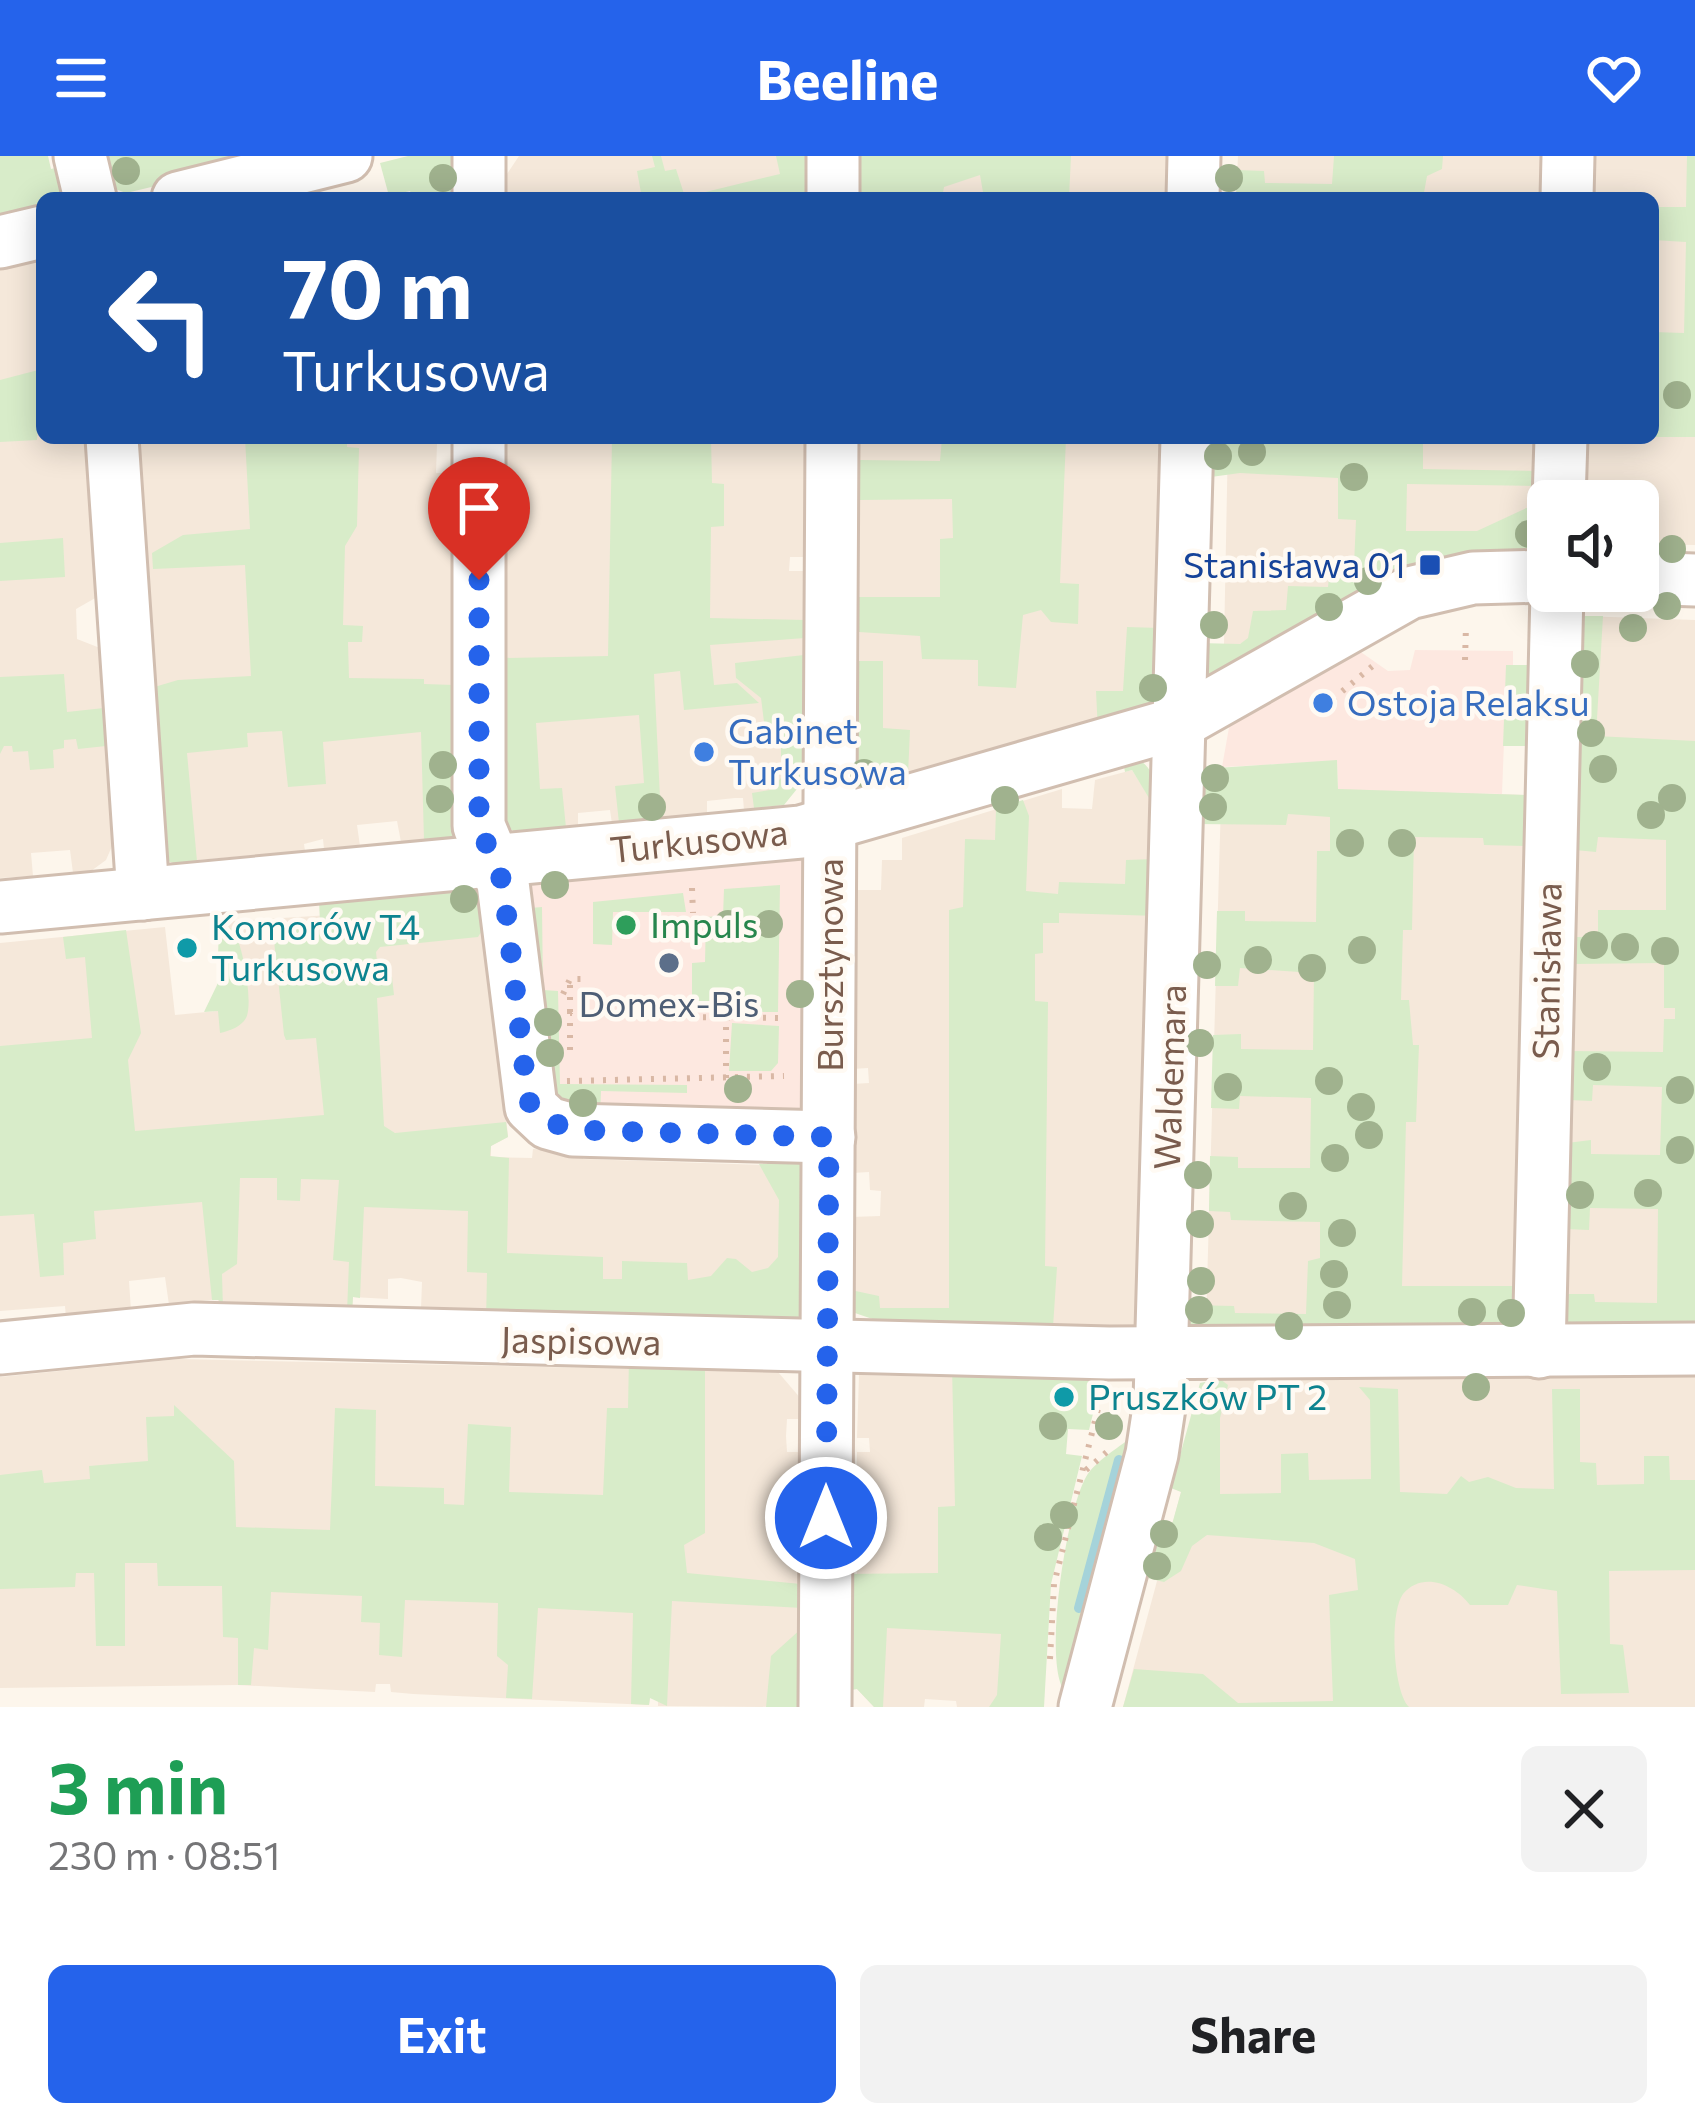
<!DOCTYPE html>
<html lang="en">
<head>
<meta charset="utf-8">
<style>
	:root { --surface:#fff; --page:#f2f2f2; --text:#202124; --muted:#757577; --accent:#2563eb }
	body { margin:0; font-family:Commissioner,sans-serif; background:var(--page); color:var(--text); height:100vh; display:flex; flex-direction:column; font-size:45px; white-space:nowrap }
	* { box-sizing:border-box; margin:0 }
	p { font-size:39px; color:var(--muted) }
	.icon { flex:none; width:66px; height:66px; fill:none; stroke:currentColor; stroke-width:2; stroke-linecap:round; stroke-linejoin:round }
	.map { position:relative; height:1551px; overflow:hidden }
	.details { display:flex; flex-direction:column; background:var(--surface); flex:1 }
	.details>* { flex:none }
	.top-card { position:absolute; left:36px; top:36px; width:1623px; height:252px; border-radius:18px; box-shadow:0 6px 30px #0003; background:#1a4fa0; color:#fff; overflow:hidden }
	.buttons { position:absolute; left:1527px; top:324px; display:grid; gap:24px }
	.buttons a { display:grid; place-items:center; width:132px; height:132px; border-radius:18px; background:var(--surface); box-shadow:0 6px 30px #0003; font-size:60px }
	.pin { position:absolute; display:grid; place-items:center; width:102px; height:102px; color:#fff; margin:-123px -51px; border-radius:50% 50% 50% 0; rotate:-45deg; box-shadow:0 0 12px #0007 }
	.pin .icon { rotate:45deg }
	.me { position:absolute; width:132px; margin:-66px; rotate:0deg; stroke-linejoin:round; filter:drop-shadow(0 0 9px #0008) }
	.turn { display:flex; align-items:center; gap:42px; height:252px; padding:0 48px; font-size:54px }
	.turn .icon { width:156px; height:156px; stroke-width:2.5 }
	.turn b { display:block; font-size:84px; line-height:102px }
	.round { display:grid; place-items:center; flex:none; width:126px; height:126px; border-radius:18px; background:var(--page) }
	.summary { display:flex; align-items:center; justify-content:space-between; height:204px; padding:0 48px }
	h1 { font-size:72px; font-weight:700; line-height:90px; color:#1e9e55 }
	.action { display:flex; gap:24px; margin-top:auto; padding:24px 48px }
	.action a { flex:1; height:138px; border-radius:18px; background:var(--accent); color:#fff; font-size:48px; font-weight:700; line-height:138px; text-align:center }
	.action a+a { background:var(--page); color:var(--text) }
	header { display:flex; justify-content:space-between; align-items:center; height:156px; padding:0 48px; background:var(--accent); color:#fff; font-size:54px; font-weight:700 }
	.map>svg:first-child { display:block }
	.residential { fill:#f5e8da }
	.commercial { fill:#fde8e0 }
	.green { fill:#d8ecc9 }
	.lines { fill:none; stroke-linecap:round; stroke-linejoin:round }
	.stream { stroke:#a5d3da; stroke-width:10 }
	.minor-casing { stroke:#d1beb0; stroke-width:57 }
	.path { stroke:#d9b8a5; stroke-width:6; stroke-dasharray:3 9; stroke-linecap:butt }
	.minor { stroke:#fff; stroke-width:51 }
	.tree { fill:#a0b28e }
	.route { stroke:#2563eb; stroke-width:21; stroke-dasharray:0 37.8 }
	.transit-dot { fill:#1a4fb4; stroke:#fffaf3; stroke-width:4.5 }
	.shop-dot { fill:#3f7fe0; stroke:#fffaf3; stroke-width:4.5 }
	.leisure-dot { fill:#2e9e5b; stroke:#fffaf3; stroke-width:4.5 }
	.culture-dot { fill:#0f9aa8; stroke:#fffaf3; stroke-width:4.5 }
	.service-dot { fill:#5c6f8a; stroke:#fffaf3; stroke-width:4.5 }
	.labels { text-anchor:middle; stroke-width:9; stroke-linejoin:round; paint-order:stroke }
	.transit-label { font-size:36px; fill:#164399; stroke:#fffaf3; text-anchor:end }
	.shop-label { font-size:36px; fill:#366cbe; stroke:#fffaf3; text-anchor:start }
	.street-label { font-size:36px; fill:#7a5c4d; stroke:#fffaf3 }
	.leisure-label { font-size:36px; fill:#27864d; stroke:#fffaf3; text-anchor:start }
	.culture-label { font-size:36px; fill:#0d838f; stroke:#fffaf3; text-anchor:start }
	.service-label { font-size:36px; fill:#4e5e75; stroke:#fffaf3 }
</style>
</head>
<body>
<header><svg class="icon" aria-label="menu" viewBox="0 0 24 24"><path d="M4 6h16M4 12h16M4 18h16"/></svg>Beeline<svg class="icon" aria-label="heart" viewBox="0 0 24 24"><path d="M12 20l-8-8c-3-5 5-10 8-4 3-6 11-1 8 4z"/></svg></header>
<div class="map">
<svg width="1695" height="1551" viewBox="0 0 1695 1551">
	<rect width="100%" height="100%" fill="#fdf6ec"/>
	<g class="residential">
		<polygon points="519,0 807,0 806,42 505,42 505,21"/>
		<polygon points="860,0 1172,0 1172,42 861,42"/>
		<polygon points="1238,0 1545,0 1544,42 1236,42"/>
		<polygon points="1591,0 1695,0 1695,389 1638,388 1638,345 1582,345 1584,282 1653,282 1653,42 1590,42"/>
		<polygon points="42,104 42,282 85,282 97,441 76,453 77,483 100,492 113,688 106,704 91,715 73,717 70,694 31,697 33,720 0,722 0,113"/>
		<polygon points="135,282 454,282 454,288 437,288 436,317 456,317 455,523 451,645 433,683 401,686 397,665 357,669 360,690 324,693 323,683 304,688 305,695 198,704 174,700 161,687"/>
		<polygon points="503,282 806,282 804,401 790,401 789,415 805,415 804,507 784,649 744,654 743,642 735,642 707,645 707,657 612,668 610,654 578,657 578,670 530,675 503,642"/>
		<polygon points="860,282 1167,282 1160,505 1125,554 890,625 860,602"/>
		<polygon points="1228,282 1537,282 1535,363 1240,488 1224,488"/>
		<polygon points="1581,460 1695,464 1695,1157 1563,1160"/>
		<polygon points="1222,611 1338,632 1527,639 1514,1161 1206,1165"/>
		<polygon points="1132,614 1156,652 1144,1164 1129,1174 855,1157 851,1061 880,1060 881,1035 870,1034 869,1016 852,1017 852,928 869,927 868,912 852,913 853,734 881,734 882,704 902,704 902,682 1062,633 1062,652 1092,653 1095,624"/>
		<polygon points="458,751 489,777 508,981 491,990 491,1001 532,1002 533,993 583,995 583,1003 767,1009 787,1022 784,1118 486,1160 485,1153 421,1153 422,1126 401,1122 388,1123 388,1143 353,1141 352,1156 219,1153 218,1143 169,1149 165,1121 129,1125 131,1155 66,1162 65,1150 0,1155 0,787 165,771 175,859 217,855 227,841 219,766"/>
		<polygon points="179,1203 778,1216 802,1244 802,1263 787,1263 786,1280 787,1296 801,1296 801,1353 786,1353 786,1385 802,1385 802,1423 797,1426 801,1428 801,1529 779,1551 658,1550 658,1543 650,1542 649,1549 413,1538 391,1536 390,1528 376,1528 375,1536 238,1529 0,1532 0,1221"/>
		<polygon points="1695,1217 1695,1551 1123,1551 1207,1240 1221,1222"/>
		<polygon points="859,1219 1036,1223 1048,1231 1033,1551 957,1551 956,1545 925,1543 924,1551 874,1551 857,1533 857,1385 870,1385 870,1356 857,1354 857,1296 870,1296 869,1282 857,1282"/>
	</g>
	<g class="commercial">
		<polygon points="1355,492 1388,515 1410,514 1415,494 1513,495 1513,509 1507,509 1502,638 1338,633 1337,605 1222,611 1230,566"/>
		<polygon points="803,698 811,708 804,953 793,962 557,946 524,729 529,722"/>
	</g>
	<g class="green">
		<polygon points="0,0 48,0 51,13 68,9 67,42 42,42 42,60 0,70"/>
		<polygon points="89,0 283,0 126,37 110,31"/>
		<polygon points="408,0 452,0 459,8 465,42 413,42 410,35 389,40 380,7"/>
		<polygon points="652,0 661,0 665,15 676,13 685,41 780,18 776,0 819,0 820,33 807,32 806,42 642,42 637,15 655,11"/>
		<polygon points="847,0 1071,0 1069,42 984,42 980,19 944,31 942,42 861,42 860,29 847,28"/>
		<polygon points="1334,0 1443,0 1442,13 1427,20 1423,42 1236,42 1237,14 1264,15 1265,27 1332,28"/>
		<polygon points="1687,0 1695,0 1695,281 1653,281 1653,176 1684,177 1686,86 1653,84 1653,51 1686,51"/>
		<polygon points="42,213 37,284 0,286 0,224"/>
		<polygon points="245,282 347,282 347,291 359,292 357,370 345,390 343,469 363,470 362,486 348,486 349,522 424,523 424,528 454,529 460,673 452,685 433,693 432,684 424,684 421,576 323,586 326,628 288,631 282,575 247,577 248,591 187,597 198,716 162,703 151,532 178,524 251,520 245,409 153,413 152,397 183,379 250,373"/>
		<polygon points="612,282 711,282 712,327 724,328 724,370 711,371 710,462 805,464 805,482 710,489 714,529 737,527 759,547 684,554 680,515 654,518 661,662 619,667 615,630 644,627 639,559 536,567 540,633 562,632 566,672 554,673 554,682 526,683 501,667 503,502 608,500"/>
		<polygon points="942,282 1066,282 1060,427 1079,428 1078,468 1051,466 1041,454 1023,459 1016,532 978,530 978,504 922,503 920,480 859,476 859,441 940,441 940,383 953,382 952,343 859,344 860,304 940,305"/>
		<polygon points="1212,282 1423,282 1423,313 1536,315 1536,330 1407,328 1406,375 1477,375 1535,348 1535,367 1546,390 1210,521 1201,516 1198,487 1240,488 1248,482 1253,455 1286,454 1288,430 1328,431 1329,421 1341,420 1341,410 1354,409 1356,364 1338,363 1338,322 1240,317 1211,321 1207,309 1212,308"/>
		<polygon points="63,382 65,421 0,425 0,387"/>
		<polygon points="1581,460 1603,460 1596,580 1695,585 1695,1178 1565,1175 1563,1138 1594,1138 1595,1146 1657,1147 1658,1053 1590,1052 1589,1074 1565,1073 1567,987 1591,984 1591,998 1660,999 1662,931 1593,929 1592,945 1569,944 1569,895 1663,896 1664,863 1675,863 1675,852 1664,852 1664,807 1572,808 1572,781 1598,781 1598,754 1666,754 1666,684 1598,681 1596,696 1575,694"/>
		<polygon points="1127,471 1160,472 1158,547 1098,575 1096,535 1123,535"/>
		<polygon points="804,499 805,623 784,649 754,652 752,637 770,634 781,622 781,590 767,590 761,542 736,522 735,507"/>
		<polygon points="850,505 883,505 883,572 910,574 908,619 873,634 856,623 849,611"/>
		<polygon points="1506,509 1532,509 1527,590 1503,590"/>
		<polygon points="64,518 67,556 104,552 106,590 78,593 76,583 64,584 64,592 53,594 54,612 30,614 28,595 13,596 12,590 4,590 0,598 0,521"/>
		<path d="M1122 599C1181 601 1159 719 1158 760L1059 757V767H1043V797L1035 798V845L1048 846 1045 1110 1057 1111 1053 1171 1109 1174V1181L884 1176V1167L855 1157 851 1134 879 1140 880 1152H949V754L963 751 965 683 995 684 996 653 1023 644 1029 660 1026 735 1058 738 1059 726 1125 728 1126 704 1154 703 1155 652 1132 614 1125 616Z"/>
		<polygon points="1337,604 1338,633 1527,639 1525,690 1484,689 1483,682 1414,681 1412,774 1403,774 1401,844 1409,844 1413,889 1419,889 1416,966 1406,966 1402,1130 1515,1130 1523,1162 1508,1175 1195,1177 1181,1154 1189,1149 1234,1150 1235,1157 1306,1158 1308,1105 1320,1102 1320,1066 1231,1064 1230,1056 1209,1055 1210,1000 1238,1001 1238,1012 1310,1012 1311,942 1240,940 1239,953 1211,952 1213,879 1241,878 1241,893 1313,894 1314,817 1240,812 1238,830 1215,830 1217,755 1245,755 1245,765 1316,766 1317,695 1330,695 1330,661 1288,658 1286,669 1196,668 1202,613"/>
		<polygon points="780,729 778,856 692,856 692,807 705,806 706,761 723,760 724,733"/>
		<polygon points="437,732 476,736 483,773 478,781 380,791 376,796 378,815 392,821 394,839 377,842 384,970 395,977 506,966 508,981 491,990 490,1000 509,1002 507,1097 603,1101 603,1123 622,1123 622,1105 687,1107 688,1124 711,1120 727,1102 736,1103 752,1116 768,1112 778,1101 779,1044 759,1008 767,1008 768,994 803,1005 803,1159 792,1168 486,1166 487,1117 467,1116 468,1055 364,1051 360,1142 353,1141 352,1156 347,1156 349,1106 333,1104 339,1024 301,1023 300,1045 277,1044 277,1022 240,1022 237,1108 222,1118 223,1153 219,1144 212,1144 202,1046 94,1055 96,1083 63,1087 64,1119 40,1121 34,1058 0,1060 0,890 92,882 85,801 66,803 63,781 126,774 141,877 128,904 135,975 324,959 316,882 286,884 284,879 273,775 320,766 319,745"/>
		<polygon points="683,737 686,756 613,756 612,789 593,788 593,746"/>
		<polygon points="542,751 543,834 558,835 560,928 687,929 687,937 601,935 600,962 550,941 519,753"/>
		<path d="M219 771 233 773C242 786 254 847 246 862 241 871 229 875 220 877L218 855 204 856 217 829Z"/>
		<polygon points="732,867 779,870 778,907 771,915 729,915"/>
		<polygon points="629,1201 705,1203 705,1377 684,1389 687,1417 801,1428 802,1452 672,1445 667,1550 650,1542 649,1549 631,1548 633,1457 538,1452 532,1543 506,1542 508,1509 497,1500 498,1447 405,1444 402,1501 379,1499 380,1467 361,1466 362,1440 271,1436 268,1494 254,1492 251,1529 238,1529 238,1482 223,1481 222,1430 158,1430 157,1407 125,1407 125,1490 96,1490 94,1417 76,1417 75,1431 0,1433 0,1319 42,1314 44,1327 90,1323 89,1310 148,1305 146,1261 174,1260 174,1249 234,1305 236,1371 330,1374 335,1252 376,1254 375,1330 444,1332 444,1348 464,1349 468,1268 511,1271 509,1336 603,1339 607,1252 628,1252"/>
		<polygon points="952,1210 1095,1213 1101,1225 1089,1274 1068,1273 1066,1298 1082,1300 1051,1428 1044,1551 989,1551 997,1539 1001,1478 887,1472 883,1551 874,1551 857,1533 841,1536 841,1418 938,1417 938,1351 955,1350"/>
		<path d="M1220 1223 1228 1229 1220 1262V1338L1281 1337V1298L1308 1297 1309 1324 1371 1323 1370 1244 1359 1231 1398 1233 1400 1336 1447 1338 1461 1320 1469 1326 1488 1321 1516 1332 1554 1333 1552 1233H1580V1306L1596 1307 1597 1329 1644 1328V1300H1669L1670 1324H1695V1414L1609 1415 1610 1488 1623 1489 1629 1537 1561 1538 1557 1435 1517 1429 1508 1449H1470C1455 1429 1423 1414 1403 1438 1389 1457 1393 1535 1409 1551H1123L1134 1513 1203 1518 1238 1547 1333 1545 1329 1439 1358 1434 1355 1403 1314 1387 1207 1379 1192 1390 1181 1415 1164 1426 1147 1422 1161 1370 1171 1372 1181 1336 1171 1332 1200 1227Z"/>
		<path d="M1136 1278 1073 1535 1063 1533C1044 1500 1066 1356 1086 1321 1095 1305 1121 1290 1136 1278Z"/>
		<polygon points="802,1472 803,1551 766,1551 771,1500"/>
	</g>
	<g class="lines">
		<polyline class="stream" points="1079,1452 1119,1304"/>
		<g class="minor-casing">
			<g id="minor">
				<polyline points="80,0 90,42"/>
				<polyline points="479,0 479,42"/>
				<polyline points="178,42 346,0"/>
				<polyline points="833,42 833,0"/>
				<polyline points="1193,42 1194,0"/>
				<polyline points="1567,42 1568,0"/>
				<polyline points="0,86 42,76"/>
				<polyline points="112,282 143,738"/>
				<polyline points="479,282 479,670 503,727 531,951 548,967 573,974 829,981"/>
				<polyline points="1559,345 1561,282"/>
				<polyline points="1638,422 1695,424"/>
				<polyline points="0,751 801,676 1179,567 1409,437 1473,422 1548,420"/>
				<polyline points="0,1192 194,1173 1109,1197 1695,1193"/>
				<polyline points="1539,1196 1557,435"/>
				<polyline points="825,1551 832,282"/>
				<polyline points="1085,1551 1152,1298 1160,1245 1187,282"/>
			</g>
		</g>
		<g class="path">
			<polyline points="1465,504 1466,470"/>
			<polyline points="1333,543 1375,508"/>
			<polyline points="692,732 693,757"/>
			<polyline points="563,838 570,823 581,823"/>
			<polyline points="570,856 570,827"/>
			<polyline points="691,861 785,862"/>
			<polyline points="570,894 570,857 613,856"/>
			<polyline points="726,922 726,861"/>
			<polyline points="567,925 784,920"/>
			<polyline points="1086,1314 1108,1295"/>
			<polyline points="1050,1503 1054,1428 1101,1241"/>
		</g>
		<use href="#minor" class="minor"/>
	</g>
	<g class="tree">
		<circle cx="126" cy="15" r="14"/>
		<circle cx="443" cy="22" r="14"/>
		<circle cx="1229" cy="22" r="14"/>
		<circle cx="1677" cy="239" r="14"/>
		<circle cx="1252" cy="296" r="14"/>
		<circle cx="1218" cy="300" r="14"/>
		<circle cx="1354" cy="321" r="14"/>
		<circle cx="1529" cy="378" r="14"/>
		<circle cx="1672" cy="393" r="14"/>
		<circle cx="1368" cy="425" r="14"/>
		<circle cx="1667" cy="450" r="14"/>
		<circle cx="1329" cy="451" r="14"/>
		<circle cx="1214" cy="469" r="14"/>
		<circle cx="1633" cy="472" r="14"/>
		<circle cx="1585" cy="508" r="14"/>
		<circle cx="1153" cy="532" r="14"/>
		<circle cx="1591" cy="577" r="14"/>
		<circle cx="443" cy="609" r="14"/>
		<circle cx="1603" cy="613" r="14"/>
		<circle cx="864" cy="617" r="14"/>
		<circle cx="1215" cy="622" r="14"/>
		<circle cx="1672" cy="642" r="14"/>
		<circle cx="440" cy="643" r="14"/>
		<circle cx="1005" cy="644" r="14"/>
		<circle cx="652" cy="651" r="14"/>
		<circle cx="1213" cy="651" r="14"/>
		<circle cx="1651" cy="659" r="14"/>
		<circle cx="1350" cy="687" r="14"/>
		<circle cx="1402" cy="687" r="14"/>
		<circle cx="555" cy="729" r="14"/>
		<circle cx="464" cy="743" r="14"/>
		<circle cx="728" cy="768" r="14"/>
		<circle cx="769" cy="768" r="14"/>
		<circle cx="1594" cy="789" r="14"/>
		<circle cx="1625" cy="791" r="14"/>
		<circle cx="1362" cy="794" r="14"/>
		<circle cx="1665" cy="795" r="14"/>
		<circle cx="1258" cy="804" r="14"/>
		<circle cx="1207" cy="809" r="14"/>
		<circle cx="1312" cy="812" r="14"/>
		<circle cx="800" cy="838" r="14"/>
		<circle cx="548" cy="866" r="14"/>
		<circle cx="1200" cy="887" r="14"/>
		<circle cx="550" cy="897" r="14"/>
		<circle cx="1597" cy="911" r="14"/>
		<circle cx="1329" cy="925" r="14"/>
		<circle cx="1228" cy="931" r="14"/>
		<circle cx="738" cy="933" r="14"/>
		<circle cx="1680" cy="934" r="14"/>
		<circle cx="583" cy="947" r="14"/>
		<circle cx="1361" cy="951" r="14"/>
		<circle cx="1369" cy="979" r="14"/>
		<circle cx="1680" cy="994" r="14"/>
		<circle cx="1335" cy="1002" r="14"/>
		<circle cx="1198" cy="1019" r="14"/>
		<circle cx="1648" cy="1037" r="14"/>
		<circle cx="1580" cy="1039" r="14"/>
		<circle cx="1293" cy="1050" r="14"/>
		<circle cx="1200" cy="1068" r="14"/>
		<circle cx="1342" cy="1077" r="14"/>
		<circle cx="1334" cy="1118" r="14"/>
		<circle cx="1201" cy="1125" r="14"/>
		<circle cx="1337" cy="1149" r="14"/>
		<circle cx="1199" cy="1154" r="14"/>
		<circle cx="1472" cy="1156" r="14"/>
		<circle cx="1511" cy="1157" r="14"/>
		<circle cx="1289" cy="1170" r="14"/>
		<circle cx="1476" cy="1231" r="14"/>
		<circle cx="1053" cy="1270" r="14"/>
		<circle cx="1109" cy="1270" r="14"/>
		<circle cx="1064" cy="1359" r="14"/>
		<circle cx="1164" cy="1378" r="14"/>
		<circle cx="1048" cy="1381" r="14"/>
		<circle cx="1157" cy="1410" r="14"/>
	</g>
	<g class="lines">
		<polyline class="route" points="479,424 479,670 503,727 528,944 540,962 573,974 829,981 826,1362"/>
	</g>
	<rect class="transit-dot" x="1418" y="397" width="24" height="24" rx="6"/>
	<g class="shop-dot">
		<circle cx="1323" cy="547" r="12"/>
		<circle cx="704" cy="596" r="12"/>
	</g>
	<circle class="leisure-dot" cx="626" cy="769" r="12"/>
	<g class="culture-dot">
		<circle cx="187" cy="792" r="12"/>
		<circle cx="1064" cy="1241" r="12"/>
	</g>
	<circle class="service-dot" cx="669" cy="807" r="12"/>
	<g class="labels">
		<g class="transit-label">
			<text x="1406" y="422">Stanisława 01</text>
		</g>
		<g class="shop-label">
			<text x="1347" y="560">Ostoja Relaksu</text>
			<text x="728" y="588">Gabinet<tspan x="728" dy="41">Turkusowa</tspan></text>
		</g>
		<g class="street-label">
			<text transform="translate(699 685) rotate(-6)" y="13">Turkusowa</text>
			<text transform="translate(830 809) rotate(-90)" y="13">Bursztynowa</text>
			<text transform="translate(1547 815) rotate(-89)" y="13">Stanisława</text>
			<text transform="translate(1170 921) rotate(-88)" y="13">Waldemara</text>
			<text transform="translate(581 1185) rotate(1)" y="13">Jaspisowa</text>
		</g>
		<g class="leisure-label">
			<text x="650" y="782">Impuls</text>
		</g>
		<g class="culture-label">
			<text x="211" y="784">Komorów T4<tspan x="211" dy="41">Turkusowa</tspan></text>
			<text x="1088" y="1254">Pruszków PT 2</text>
		</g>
		<g class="service-label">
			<text x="669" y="861">Domex-Bis</text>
		</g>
	</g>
</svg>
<div class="buttons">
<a><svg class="icon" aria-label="sound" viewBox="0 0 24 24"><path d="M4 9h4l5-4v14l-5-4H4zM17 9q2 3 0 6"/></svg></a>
</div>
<div class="pin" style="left:479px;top:424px;background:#d93025"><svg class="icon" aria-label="arrive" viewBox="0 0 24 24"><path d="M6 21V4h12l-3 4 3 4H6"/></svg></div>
<svg class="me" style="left:826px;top:1362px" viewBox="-20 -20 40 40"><circle r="17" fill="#2563eb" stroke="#fff" stroke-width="3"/><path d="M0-11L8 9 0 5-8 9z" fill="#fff"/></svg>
<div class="top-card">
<div class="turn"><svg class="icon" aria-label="left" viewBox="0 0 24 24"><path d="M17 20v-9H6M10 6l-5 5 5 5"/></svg><div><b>70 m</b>Turkusowa</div></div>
</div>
</div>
<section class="details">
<div class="summary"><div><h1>3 min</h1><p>230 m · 08:51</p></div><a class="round"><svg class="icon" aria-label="close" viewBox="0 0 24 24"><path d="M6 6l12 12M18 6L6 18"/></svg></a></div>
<div class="action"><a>Exit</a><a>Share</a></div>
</section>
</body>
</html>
